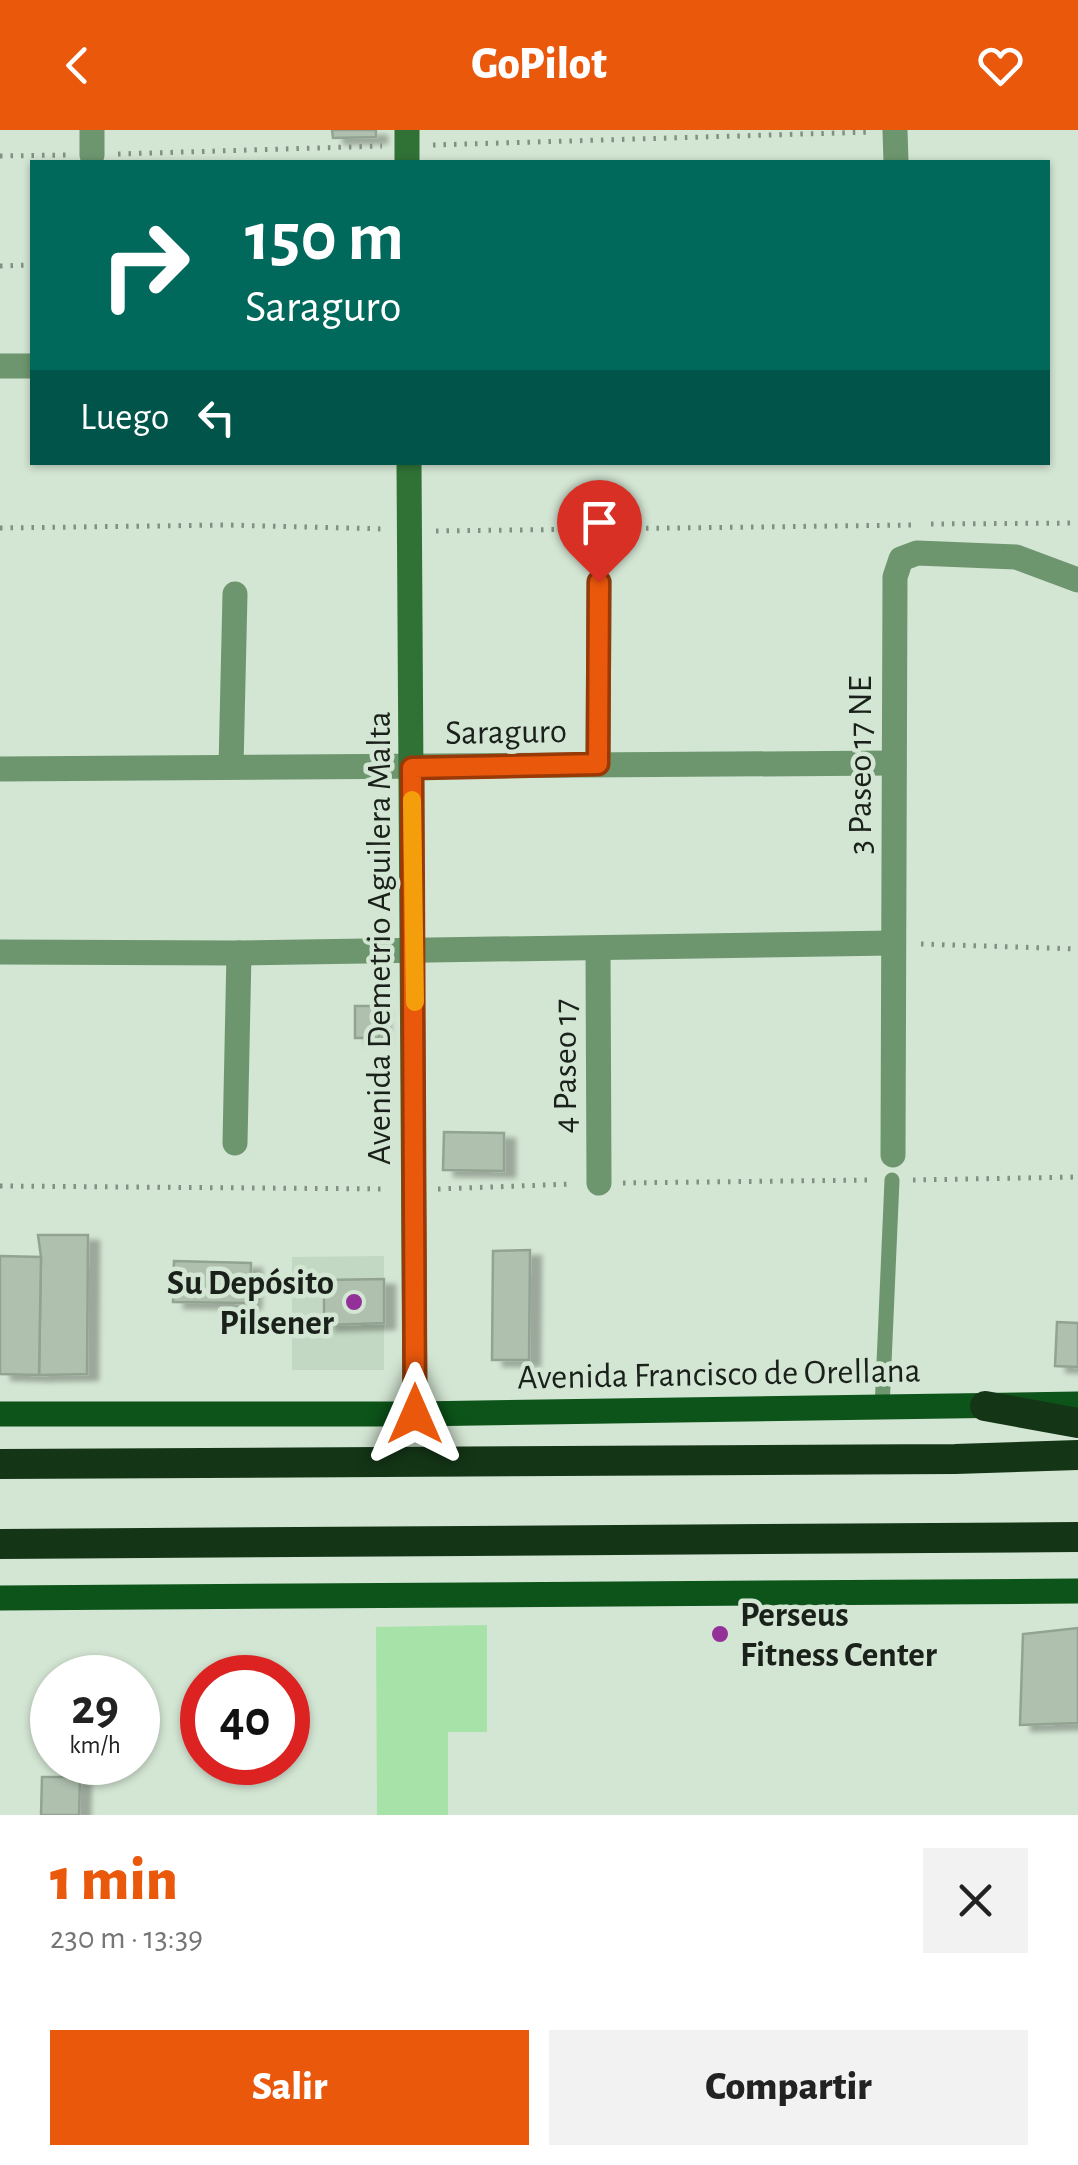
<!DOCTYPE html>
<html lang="es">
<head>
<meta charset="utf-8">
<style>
	:root { --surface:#fff; --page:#f2f2f2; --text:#222; --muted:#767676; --accent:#ea580c }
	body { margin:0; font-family:"Alegreya Sans",sans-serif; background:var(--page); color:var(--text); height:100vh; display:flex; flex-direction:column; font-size:38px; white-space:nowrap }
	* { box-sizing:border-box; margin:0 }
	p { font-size:32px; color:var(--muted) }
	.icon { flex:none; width:55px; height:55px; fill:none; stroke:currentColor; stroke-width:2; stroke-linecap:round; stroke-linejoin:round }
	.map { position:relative; height:1685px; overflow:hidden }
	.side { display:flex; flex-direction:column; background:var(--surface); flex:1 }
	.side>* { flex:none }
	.hud { position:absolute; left:30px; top:30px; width:1020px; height:305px; border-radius:0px; box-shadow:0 2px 8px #0004; background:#00695c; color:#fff; overflow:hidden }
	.speed { position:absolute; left:30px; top:1525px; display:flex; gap:20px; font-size:50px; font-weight:700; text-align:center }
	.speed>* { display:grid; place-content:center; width:130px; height:130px; border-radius:50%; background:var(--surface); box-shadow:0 2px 8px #0004; line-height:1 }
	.speed small { font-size:25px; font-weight:400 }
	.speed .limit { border:15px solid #d22; background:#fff; color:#111 }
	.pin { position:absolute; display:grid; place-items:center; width:85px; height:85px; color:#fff; margin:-102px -42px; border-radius:50% 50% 50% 0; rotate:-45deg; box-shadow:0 0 10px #0007 }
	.pin .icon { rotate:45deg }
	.me { position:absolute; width:110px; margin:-55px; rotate:0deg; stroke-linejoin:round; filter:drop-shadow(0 0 8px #0008) }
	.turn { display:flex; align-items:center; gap:35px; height:210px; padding:0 50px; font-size:45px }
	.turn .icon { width:130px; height:130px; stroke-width:2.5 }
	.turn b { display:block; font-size:70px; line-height:85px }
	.then { display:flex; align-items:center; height:95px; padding:0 50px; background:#0003; gap:20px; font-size:38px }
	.round { display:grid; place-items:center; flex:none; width:105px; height:105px; border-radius:0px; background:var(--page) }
	.head { display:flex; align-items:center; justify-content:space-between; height:170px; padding:0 50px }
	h1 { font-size:60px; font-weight:800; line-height:75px; color:var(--accent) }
	.primary-button { display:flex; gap:20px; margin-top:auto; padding:20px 50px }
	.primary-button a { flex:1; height:115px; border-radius:0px; background:var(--accent); color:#fff; font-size:40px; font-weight:800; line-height:115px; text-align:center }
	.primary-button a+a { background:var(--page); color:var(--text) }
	header { display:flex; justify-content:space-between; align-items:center; height:130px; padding:0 50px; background:var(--accent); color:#fff; font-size:45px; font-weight:800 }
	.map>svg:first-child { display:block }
	.built { fill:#c2d8c2 }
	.green { fill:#a7e3a9 }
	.building { fill:#afc0af; stroke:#92a392; stroke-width:2.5; filter:url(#shadow) }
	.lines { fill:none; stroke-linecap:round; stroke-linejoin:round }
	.path { stroke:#828f82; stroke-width:5; stroke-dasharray:2.5 8; stroke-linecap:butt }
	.lane { stroke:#6d966e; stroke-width:15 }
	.street { stroke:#6d966e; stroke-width:25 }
	.secondary { stroke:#307236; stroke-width:25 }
	.primary { stroke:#0c5419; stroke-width:25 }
	.highway { stroke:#143617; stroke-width:30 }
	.route-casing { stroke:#983908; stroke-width:25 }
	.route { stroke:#ea580c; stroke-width:18 }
	.slow { stroke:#f59e0b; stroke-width:18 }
	.poi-dot { fill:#933199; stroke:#d3e5d3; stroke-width:4 }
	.labels { text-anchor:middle; stroke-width:9; stroke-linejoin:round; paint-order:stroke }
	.street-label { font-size:35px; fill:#1a201a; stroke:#d3e5d3 }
	.poi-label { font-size:35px; font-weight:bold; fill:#1a201a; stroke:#d3e5d3; text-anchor:end }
</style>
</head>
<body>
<header><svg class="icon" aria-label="back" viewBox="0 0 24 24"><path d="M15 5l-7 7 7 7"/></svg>GoPilot<svg class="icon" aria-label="heart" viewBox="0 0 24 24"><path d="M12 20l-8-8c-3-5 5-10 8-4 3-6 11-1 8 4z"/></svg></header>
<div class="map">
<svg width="1078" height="1685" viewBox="0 0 1078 1685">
	<defs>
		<filter id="shadow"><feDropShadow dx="11" dy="6" stdDeviation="2.5" flood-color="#0004"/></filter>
	</defs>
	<rect width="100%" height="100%" fill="#d3e5d3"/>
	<polygon class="built" points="384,1126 384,1240 292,1240 292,1127"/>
	<polygon class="green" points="487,1495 487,1602 448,1602 448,1685 377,1685 376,1497"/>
	<g class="building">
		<polygon points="332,0 376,0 376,7 333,8"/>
		<rect x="355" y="876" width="24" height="32"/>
		<polygon points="444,1002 504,1003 504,1041 443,1040"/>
		<polygon points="38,1105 88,1105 87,1244 39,1245 41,1127"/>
		<polygon points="530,1120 529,1230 492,1230 493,1121"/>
		<polygon points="0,1126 41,1127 39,1245 0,1244"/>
		<polygon points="174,1131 251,1133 250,1173 173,1172"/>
		<polygon points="384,1149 384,1193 324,1195 324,1150"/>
		<polygon points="1057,1192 1078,1193 1078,1237 1055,1236"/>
		<polygon points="1078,1498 1078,1593 1020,1595 1023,1504"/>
		<polygon points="42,1647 80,1647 79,1685 41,1685"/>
	</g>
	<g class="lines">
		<g class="path">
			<polyline points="433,15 872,2"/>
			<polyline points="118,24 382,16"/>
			<polyline points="0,26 67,25"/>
			<polyline points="0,136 32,135"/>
			<polyline points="931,394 1078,393"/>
			<polyline points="0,398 227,395 385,399"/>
			<polyline points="436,401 915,395"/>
			<polyline points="921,814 1078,819"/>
			<polyline points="913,1050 1078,1047"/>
			<polyline points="623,1053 872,1050"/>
			<polyline points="0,1056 387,1059"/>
			<polyline points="438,1059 572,1054"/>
		</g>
		<polyline class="lane" points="882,1279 892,1050"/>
		<g class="street">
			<polyline points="92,0 92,25"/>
			<polyline points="895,0 896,32"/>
			<polyline points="0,236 32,236"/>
			<polyline points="598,634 599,452"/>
			<polyline points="231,637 235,464"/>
			<polyline points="0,639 894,633"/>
			<polyline points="598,819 599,1053"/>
			<polyline points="0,822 239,823 893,813"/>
			<polyline points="235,1013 239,823"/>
			<polyline points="893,1025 895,447 901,429 917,423 1016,427 1078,450"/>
		</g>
		<g class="secondary">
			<polyline points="407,0 407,32"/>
			<polyline points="409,332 415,1284"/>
		</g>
		<g class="primary">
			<polyline points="0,1284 415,1284 1078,1274"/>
			<polyline points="0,1468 1078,1461"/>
		</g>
		<g class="highway">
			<polyline points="985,1276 1078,1293"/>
			<polyline points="0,1334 955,1329 1078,1325"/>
			<polyline points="0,1414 1078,1407"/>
		</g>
	</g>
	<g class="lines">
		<g class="route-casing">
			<polyline id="route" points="415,1284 412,638 598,634 599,452"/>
		</g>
		<use href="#route" class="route"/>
		<polyline class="slow" points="412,670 415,872"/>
	</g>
	<g class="poi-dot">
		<circle cx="354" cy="1172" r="10"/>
		<circle cx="720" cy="1504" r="10"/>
	</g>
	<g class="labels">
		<g class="street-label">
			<text transform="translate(506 601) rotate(-1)" y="12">Saraguro</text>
			<text transform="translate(859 635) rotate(-90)" y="12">3 Paseo 17 NE</text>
			<text transform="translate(378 808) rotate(-90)" y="12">Avenida Demetrio Aguilera Malta</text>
			<text transform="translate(564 936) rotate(-90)" y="12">4 Paseo 17</text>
			<text transform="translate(719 1243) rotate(-1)" y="12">Avenida Francisco de Orellana</text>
		</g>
		<g class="poi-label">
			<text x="334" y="1164">Su Depósito<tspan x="334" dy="40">Pilsener</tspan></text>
			<text x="740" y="1496" text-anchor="start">Perseus<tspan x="740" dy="40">Fitness Center</tspan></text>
		</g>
	</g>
</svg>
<div class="speed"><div>29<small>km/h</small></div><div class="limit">40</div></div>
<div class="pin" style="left:599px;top:452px;background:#d93025"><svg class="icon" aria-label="arrive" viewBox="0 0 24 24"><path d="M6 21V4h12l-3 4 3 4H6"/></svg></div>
<svg class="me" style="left:415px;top:1284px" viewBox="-20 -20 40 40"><path d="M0-17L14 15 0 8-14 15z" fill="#ea580c" stroke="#fff" stroke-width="4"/></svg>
<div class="hud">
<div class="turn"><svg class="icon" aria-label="right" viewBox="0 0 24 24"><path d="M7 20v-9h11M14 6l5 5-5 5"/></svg><div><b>150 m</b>Saraguro</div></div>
<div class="then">Luego<svg class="icon" aria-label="left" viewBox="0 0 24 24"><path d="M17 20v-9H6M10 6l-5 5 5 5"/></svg></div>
</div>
</div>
<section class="side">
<div class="head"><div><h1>1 min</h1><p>230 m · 13:39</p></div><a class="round"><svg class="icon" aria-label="close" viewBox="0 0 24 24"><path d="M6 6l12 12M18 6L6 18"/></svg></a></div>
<div class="primary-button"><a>Salir</a><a>Compartir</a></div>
</section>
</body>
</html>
